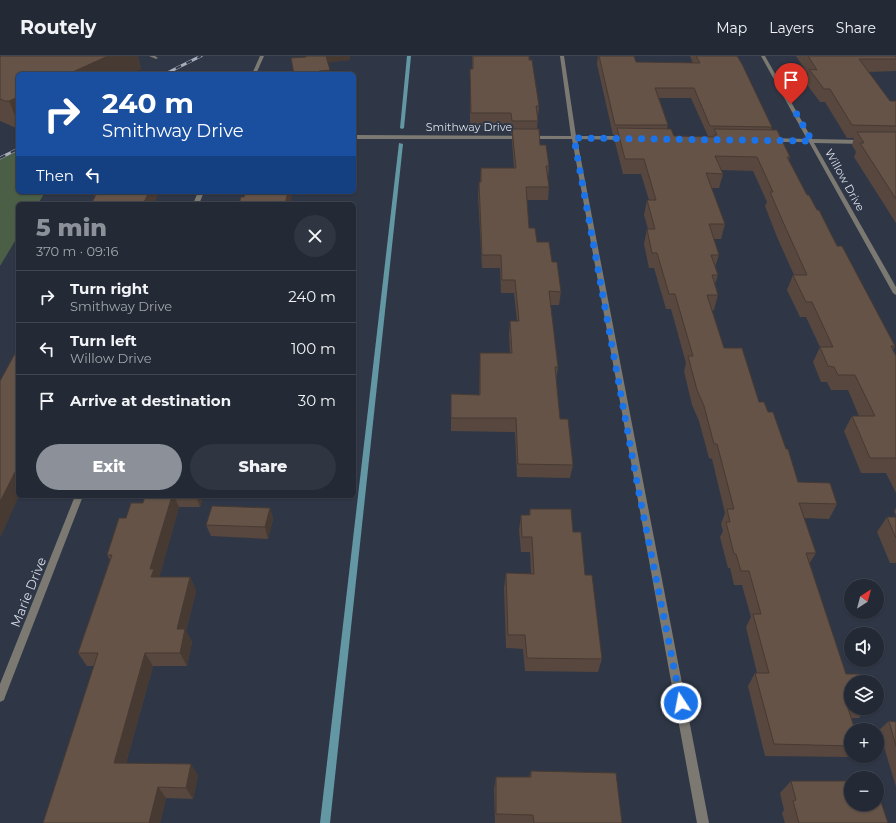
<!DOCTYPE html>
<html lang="en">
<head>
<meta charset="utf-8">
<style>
	:root { --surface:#232935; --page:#2f3541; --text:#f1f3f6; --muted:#a3a6ad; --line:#404550; --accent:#8c9099 }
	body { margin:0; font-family:Montserrat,sans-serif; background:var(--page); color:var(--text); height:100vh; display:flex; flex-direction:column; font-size:15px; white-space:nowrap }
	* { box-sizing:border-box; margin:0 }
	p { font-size:13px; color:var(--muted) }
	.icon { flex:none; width:22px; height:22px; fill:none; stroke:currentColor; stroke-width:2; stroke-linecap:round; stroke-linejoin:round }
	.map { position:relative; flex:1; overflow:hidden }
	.panel { position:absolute; left:16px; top:146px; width:340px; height:296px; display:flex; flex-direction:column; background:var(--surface); border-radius:6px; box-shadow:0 1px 3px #0004,0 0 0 1px var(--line) }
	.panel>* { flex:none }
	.guide { position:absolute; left:16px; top:16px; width:340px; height:122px; border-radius:6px; box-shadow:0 1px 3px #0004,0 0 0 1px var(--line); background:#1a4fa0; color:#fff; overflow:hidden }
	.needle { width:26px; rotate:36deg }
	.buttons { position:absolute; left:844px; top:523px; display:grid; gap:8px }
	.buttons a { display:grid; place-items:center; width:40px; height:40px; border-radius:50%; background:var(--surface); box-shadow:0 1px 3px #0004,0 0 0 1px var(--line); font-size:20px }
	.pin { position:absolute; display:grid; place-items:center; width:34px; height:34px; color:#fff; margin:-41px -17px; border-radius:50% 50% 50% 0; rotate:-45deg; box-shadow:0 0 4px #0007 }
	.pin .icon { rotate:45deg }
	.me { position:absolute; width:44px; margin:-22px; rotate:349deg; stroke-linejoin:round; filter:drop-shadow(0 0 3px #0008) }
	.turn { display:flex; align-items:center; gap:14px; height:84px; padding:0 20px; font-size:18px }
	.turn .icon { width:52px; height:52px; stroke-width:2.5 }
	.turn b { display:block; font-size:28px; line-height:34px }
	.then { display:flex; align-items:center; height:38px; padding:0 20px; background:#0003; gap:8px; font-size:15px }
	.round { display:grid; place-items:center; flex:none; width:42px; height:42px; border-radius:21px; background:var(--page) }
	.head { display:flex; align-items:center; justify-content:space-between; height:68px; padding:0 20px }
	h1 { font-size:24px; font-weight:800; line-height:30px; color:var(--accent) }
	.primary-button { display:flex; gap:8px; margin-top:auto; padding:8px 20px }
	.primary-button a { flex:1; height:46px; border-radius:24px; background:var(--accent); color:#fff; font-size:16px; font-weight:800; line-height:46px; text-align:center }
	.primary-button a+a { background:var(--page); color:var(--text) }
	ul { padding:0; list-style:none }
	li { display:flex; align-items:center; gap:12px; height:52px; padding:0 20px; border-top:1px solid var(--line) }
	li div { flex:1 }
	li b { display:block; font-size:15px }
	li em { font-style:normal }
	header { display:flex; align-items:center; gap:24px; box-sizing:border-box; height:56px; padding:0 20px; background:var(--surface); border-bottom:1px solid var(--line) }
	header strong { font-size:19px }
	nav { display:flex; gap:22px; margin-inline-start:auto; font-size:14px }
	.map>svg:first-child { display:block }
	.green { fill:#4b5f46 }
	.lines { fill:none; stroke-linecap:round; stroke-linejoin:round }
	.stream { fill:#6397a4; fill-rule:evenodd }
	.lane { fill:#7b7971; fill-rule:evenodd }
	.street { fill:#7b7971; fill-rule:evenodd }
	.rail-casing { stroke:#a9afba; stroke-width:3 }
	.rail { stroke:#2f3747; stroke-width:2; stroke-dasharray:6; stroke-linecap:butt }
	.wall { fill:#57473e; fill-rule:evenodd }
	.shaded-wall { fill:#473a32 }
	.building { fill:#655348; stroke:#473a32 }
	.route { stroke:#1a73e8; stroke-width:7; stroke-dasharray:0 12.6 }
	.labels { text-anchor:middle; stroke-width:4; stroke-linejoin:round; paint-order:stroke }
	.far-street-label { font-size:11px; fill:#dadfe9; stroke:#2f3747 }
	.street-label { font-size:13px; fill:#dadfe9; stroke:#2f3747 }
</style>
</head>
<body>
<header>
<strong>Routely</strong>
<nav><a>Map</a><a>Layers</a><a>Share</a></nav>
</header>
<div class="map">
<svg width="896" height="767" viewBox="0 0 896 767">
	<rect width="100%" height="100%" fill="#2f3747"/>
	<polygon class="green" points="18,93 18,136 45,136 38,148 18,148 18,180 0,210 0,102"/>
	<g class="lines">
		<g class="stream">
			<polygon points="407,0 411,0 404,72 402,73 400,72"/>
			<polygon points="399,87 403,88 330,767 320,767"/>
		</g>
		<polygon class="lane" points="149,0 155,0 158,2 156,3"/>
		<g class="street">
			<polygon points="260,0 264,0 256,18 252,18"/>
			<polygon points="560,0 564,0 576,80 625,80 628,82 625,84 577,83 709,767 697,767 572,83 354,83 354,79 571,80"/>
			<polygon points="761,0 765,0 812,83 863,84 866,86 863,88 814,87 896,231 896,239 893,237 809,86 771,86 768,84 771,82 807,83"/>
			<polygon points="198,136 204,136 199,148 193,148"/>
			<polygon points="75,440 83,440 5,641 4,644 0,646 0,628"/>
		</g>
		<g class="rail-casing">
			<g id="rail">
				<polyline points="165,18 201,0"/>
				<polyline points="0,102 18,93"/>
			</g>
		</g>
		<use href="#rail" class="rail"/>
	</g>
	<g class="wall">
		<polygon points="0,0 138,0 141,13 18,18 18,72 16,72 0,65"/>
		<polygon points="472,0 529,0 539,50 537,73 540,89 549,110 548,122 549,131 548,144 527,144 529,172 537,186 552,206 561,236 559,249 550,249 558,311 556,324 560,363 573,409 570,422 517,421 515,376 451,375 451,338 479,339 480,297 510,297 509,279 510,265 517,265 514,237 501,237 500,212 482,212 478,139 479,126 480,126 481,112 514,112 512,85 512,78 511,78 510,70 470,70 470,13 472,13"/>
		<path d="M598 0H634L636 6 693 7 690 0H737L772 71 771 74 790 101 789 104 807 139 817 154 895 290 893 294 896 300V437L886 417H861L844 375 852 360H859L848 334H831L827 326H821L813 306 820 291 806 261H800L787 234 793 219H794L777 181 765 150 767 146 753 115 721 114 723 118 719 132H711L725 168 721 183H714L719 199 715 211 718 219 715 228 718 239 714 254H712L724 292 759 346 768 356 798 426 837 448 829 463 804 462 816 497 809 508 846 618 851 626V652H868L859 662H852L851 700 849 701 765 700 748 630 755 617H757L746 571 751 561 742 529H734L730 512H728L720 481 723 475 721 468 725 457 712 403 709 402 699 365 692 349 684 315 686 307 671 253H666L654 212H649L644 188 647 173H648L644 159 647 144H649L641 118H623L615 86 616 79H613L597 8ZM659 42H691L708 80H674L667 73 668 69Z"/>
		<polygon points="796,0 896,0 896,15 868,16 890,45 896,45 896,167 854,101 856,96 852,89 854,82 847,82 825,46 820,46 805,26 808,18"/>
		<polygon points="93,137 159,137 95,142"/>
		<polygon points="18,292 18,440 7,466"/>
		<polygon points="145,440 203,440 200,451 179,451 159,521 190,521 196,535 186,575 192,586 187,610 153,610 126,707 198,719 193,743 166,742 160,767 43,767 94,610 87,610 78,597 110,504 107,499 126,462 143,447"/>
		<polygon points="270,452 273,463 268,483 211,480 206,469"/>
		<polygon points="896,452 896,460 894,455"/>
		<polygon points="530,453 573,476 585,519 602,603 598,616 525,615 523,593 506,592 504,532 506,517 531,518 530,496 521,496 519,474 521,459 529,459"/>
		<polygon points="887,461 896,461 896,507 890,507 877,476"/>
		<polygon points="889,665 896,666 896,731 879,674"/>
		<polygon points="531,715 622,767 495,767 494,733 496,721 529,721"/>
		<polygon points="791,725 888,767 785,767 782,757 784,754 780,737"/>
	</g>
	<g class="shaded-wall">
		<polygon points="108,0 138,0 141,13 132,18 68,18"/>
		<polygon points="326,0 350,0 350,4 326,7"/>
		<polygon points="330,14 330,18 319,18 319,15"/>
		<polygon points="18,41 18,67 9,45"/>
		<polygon points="149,136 159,136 159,137 154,148 143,148"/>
		<polygon points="288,136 293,136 290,148 285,148"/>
		<polygon points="15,416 18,421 18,440 19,440 0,482 0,446"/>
		<polygon points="172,440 174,440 179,451 159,523 151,521 150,513"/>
		<polygon points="196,440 203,440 200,451"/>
		<polygon points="270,452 273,463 268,483 265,471"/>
		<polygon points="190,521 196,535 186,575 192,586 187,610 180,597 177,573"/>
		<polygon points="145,597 153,610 123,718 114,707"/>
		<polygon points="191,708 198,719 193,743 186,732"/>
		<polygon points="158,731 166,742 160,767 149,767"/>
	</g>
	<g class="building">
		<polygon points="0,0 108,0 68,18 18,18 18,41 9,45 5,45 0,43"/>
		<polygon points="306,0 326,0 330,14 319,15 320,18 294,18 291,2 306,1"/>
		<polygon points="473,0 529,0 529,4 532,4 539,50 536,50 538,65 512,65 511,57 471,57 470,13 473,13"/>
		<polygon points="599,0 634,0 636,6 700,7 696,0 737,0 742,8 772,71 710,70 694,32 655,32 668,69 615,69"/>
		<polygon points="808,0 896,0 896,3 859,3 890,45 896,45 896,70 852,69 830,33 824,33 809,13 817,14"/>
		<polygon points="617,72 671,73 674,80 714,81 714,79 717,79 714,73 777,74 790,101 787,101 807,139 809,139 817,154 819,154 837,190 842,190 895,290 891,290 896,300 896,403 896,402 870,402 852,360 875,360 855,319 838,319 834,311 828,310 820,291 833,291 812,246 806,246 793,219 807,219 783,166 770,136 773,136 757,101 715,100 723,118 706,117 725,168 709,168 719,199 711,199 718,219 712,219 718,239 707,239 724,292 742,292 759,346 764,346 768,356 773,356 786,393 788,393 798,426 830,427 837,448 799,447 816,497 806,497 846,618 860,618 862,626 851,626 851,649 847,649 855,674 851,674 851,690 774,688 755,617 769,617 753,558 761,558 749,515 741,515 736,498 734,498 726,466 730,466 727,453 734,453 717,388 714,388 704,350 697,334 688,300 693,300 675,238 669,238 657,197 652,197 647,173 655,173 647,144 656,144 644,103 625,103"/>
		<polygon points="512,73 539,73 540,89 546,89 549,110 546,110 549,131 526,131 529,172 535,172 537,186 549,186 552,206 557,206 561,236 549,235 558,311 555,311 560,363 568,363 573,409 518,408 516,362 451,362 451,338 480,339 480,297 512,297 510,265 519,265 515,224 502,224 501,199 482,199 479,126 481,126 481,112 516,112"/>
		<polygon points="857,76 896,76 896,143 860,87 864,87"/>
		<polygon points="94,136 149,136 143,148 91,148 97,137 93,137"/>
		<polygon points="246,136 288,136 285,148 239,148 241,141 244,141"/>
		<polygon points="18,292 18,416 15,416 0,446 0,325"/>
		<polygon points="145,440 172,440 150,513 154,513 151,521 190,521 177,573 185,573 180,597 145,597 114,707 191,708 186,732 158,731 149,767 43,767 98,597 78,597 112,499 107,499 119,462 126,462 131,447 143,447"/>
		<polygon points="212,450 270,452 265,471 206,469"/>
		<polygon points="530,453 571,453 573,476 581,476 585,519 592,519 602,603 527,602 525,579 508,579 506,517 534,518 532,481 522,481 521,459 530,459"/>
		<polygon points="887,461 896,461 896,482"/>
		<polygon points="889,665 896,666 896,690"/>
		<polygon points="531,715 616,717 622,767 534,767 533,759 496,758 496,721 531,721"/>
		<polygon points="791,725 851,725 851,748 877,748 877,734 888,767 799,767 793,745 796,744"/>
	</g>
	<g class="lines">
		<polyline class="route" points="681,647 638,432 574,82 812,85 791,48"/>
	</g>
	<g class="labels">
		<g class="far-street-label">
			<text x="469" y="75">Smithway Drive</text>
			<text transform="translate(845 124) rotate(61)" y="4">Willow Drive</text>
		</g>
		<g class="street-label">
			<text transform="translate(28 536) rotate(-68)" y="5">Marie Drive</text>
		</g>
	</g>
</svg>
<div class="buttons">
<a><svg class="needle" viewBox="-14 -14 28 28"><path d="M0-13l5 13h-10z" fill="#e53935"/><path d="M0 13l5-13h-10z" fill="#a3a6ad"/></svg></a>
<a><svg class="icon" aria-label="sound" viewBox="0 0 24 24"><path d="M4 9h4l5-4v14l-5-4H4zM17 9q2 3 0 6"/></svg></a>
<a><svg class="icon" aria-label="layers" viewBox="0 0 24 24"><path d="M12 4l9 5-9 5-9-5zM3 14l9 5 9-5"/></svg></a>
<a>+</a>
<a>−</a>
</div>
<div class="pin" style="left:791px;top:48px;background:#d93025"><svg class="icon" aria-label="arrive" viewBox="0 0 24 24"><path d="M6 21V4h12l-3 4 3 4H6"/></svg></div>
<svg class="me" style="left:681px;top:647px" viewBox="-20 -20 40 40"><circle r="17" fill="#1a73e8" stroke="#fff" stroke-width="3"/><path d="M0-11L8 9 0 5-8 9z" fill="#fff"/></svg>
<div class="guide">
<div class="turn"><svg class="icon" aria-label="right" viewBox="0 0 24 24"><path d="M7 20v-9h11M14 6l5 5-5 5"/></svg><div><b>240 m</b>Smithway Drive</div></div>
<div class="then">Then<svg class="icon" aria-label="left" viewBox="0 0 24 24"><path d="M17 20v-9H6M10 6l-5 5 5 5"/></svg></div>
</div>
<section class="panel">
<div class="head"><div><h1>5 min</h1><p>370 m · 09:16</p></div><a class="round"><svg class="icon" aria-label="close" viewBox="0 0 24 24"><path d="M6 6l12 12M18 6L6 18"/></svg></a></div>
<ul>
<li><svg class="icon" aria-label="right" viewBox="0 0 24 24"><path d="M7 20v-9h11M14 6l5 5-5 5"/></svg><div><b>Turn right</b><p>Smithway Drive</p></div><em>240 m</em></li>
<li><svg class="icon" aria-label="left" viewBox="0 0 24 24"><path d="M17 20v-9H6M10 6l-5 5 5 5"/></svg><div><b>Turn left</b><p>Willow Drive</p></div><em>100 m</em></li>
<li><svg class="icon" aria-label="arrive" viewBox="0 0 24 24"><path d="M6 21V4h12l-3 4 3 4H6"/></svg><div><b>Arrive at destination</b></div><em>30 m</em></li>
</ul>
<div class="primary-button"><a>Exit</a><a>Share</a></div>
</section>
</div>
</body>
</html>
